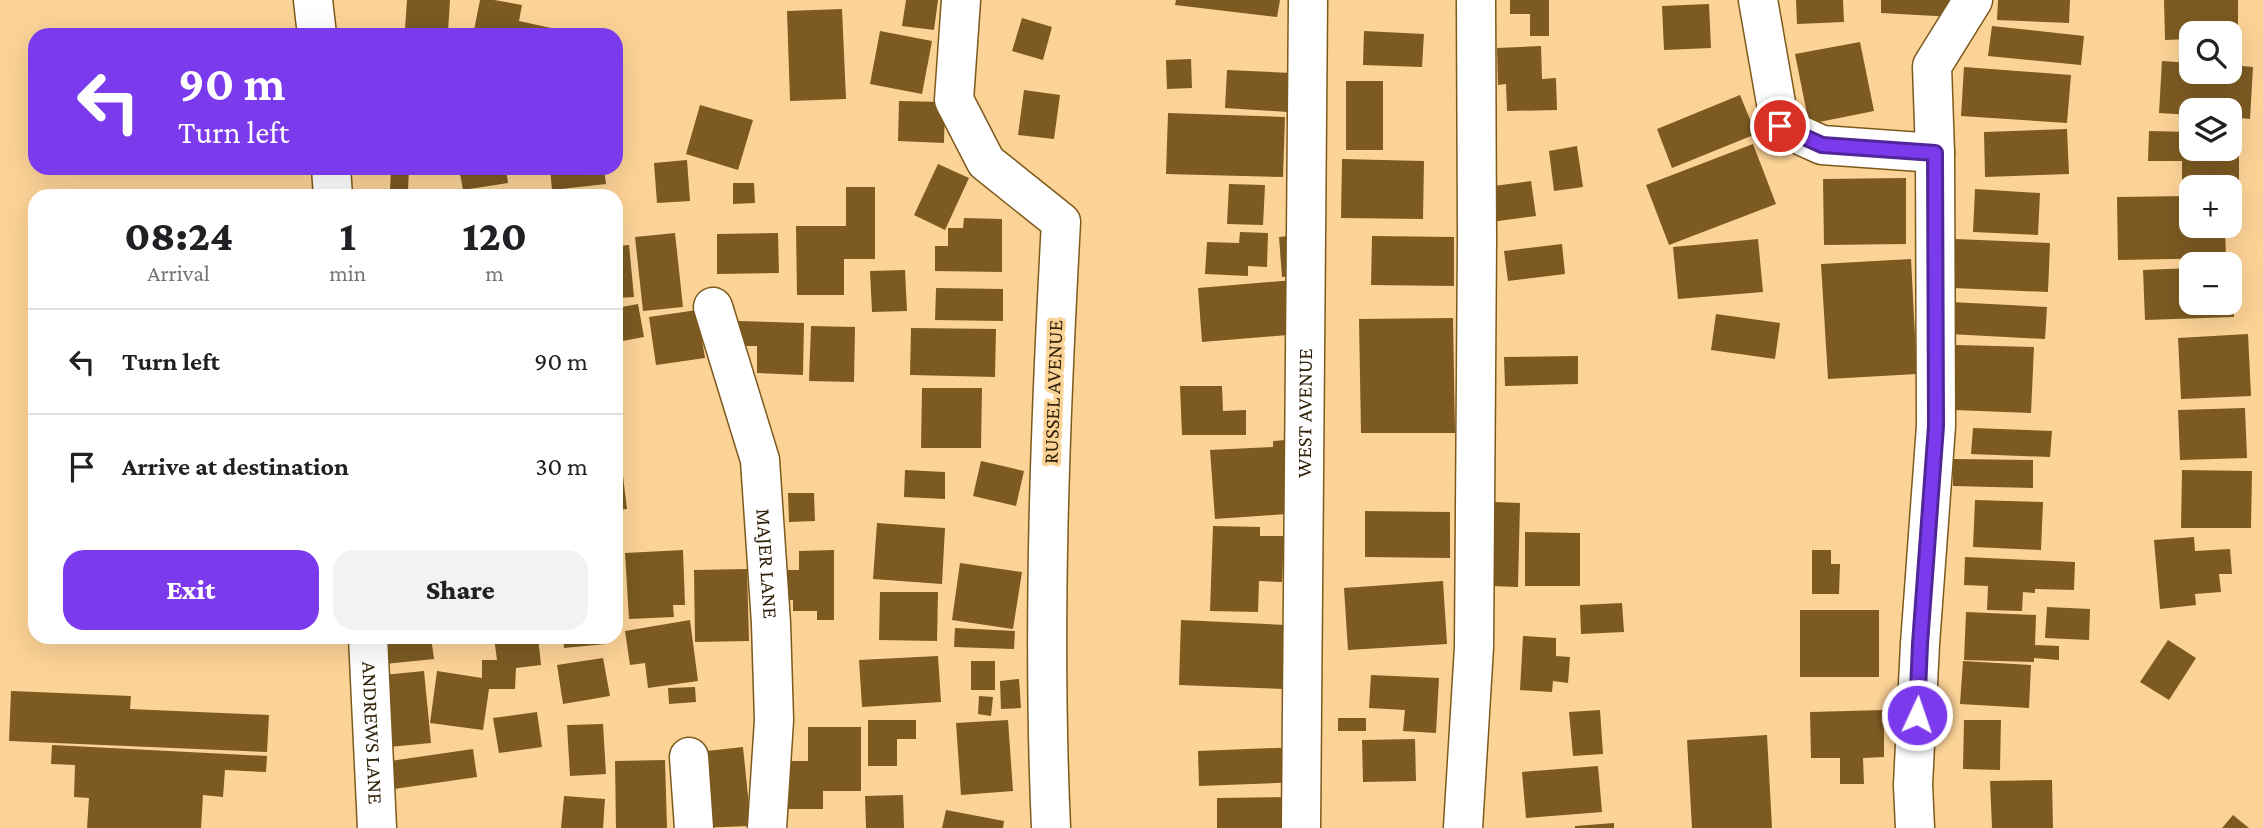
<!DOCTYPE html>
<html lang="en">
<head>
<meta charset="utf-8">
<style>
	:root { --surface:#fff; --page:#f2f2f2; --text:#202124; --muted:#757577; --line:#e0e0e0; --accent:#7c3aed }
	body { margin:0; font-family:"Crimson Pro",serif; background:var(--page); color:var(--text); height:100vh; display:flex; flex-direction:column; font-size:26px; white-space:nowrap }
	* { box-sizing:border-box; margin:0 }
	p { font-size:23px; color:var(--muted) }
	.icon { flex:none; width:38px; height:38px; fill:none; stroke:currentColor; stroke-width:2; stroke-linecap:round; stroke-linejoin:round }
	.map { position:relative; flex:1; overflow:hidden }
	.drawer { position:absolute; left:28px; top:189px; width:595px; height:455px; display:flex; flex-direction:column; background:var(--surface); border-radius:21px; box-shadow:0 7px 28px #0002 }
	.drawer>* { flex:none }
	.guide { position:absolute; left:28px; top:28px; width:595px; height:147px; border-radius:21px; box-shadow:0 7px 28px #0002; background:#7c3aed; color:#fff; overflow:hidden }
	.controls { position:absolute; left:2179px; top:21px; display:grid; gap:14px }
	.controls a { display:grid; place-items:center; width:63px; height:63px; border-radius:14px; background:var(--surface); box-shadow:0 7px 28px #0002; font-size:35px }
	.pin { position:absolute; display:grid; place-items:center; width:60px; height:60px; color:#fff; margin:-30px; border:4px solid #fff; border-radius:50%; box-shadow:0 2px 7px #0007 }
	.me { position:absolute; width:77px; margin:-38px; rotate:3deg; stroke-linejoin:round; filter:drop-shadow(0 0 5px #0008) }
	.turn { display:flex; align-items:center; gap:24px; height:147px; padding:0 35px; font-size:32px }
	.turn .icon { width:91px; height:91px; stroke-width:2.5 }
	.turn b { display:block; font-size:49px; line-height:60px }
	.eta { display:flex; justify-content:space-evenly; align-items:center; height:119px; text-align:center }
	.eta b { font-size:42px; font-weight:800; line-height:49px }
	.primary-button { display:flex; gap:14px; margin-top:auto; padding:14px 35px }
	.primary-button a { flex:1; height:80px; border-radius:21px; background:var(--accent); color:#fff; font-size:28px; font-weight:800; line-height:80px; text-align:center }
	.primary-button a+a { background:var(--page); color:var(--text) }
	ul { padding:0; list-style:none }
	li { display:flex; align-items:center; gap:21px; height:105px; padding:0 35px; border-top:2px solid var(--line) }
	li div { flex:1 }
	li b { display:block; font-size:26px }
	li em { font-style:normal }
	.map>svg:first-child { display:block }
	.building { fill:#7c5a22 }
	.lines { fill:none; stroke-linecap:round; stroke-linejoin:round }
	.minor-casing { stroke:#7d591b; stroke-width:41 }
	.minor { stroke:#fff; stroke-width:38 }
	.route-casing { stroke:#51269a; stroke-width:18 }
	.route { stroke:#7c3aed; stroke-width:12 }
	.labels { text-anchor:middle; stroke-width:7; stroke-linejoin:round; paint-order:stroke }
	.street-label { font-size:21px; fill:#312209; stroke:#fcd397 }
</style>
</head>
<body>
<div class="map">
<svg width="2263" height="828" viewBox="0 0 2263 828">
	<rect width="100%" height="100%" fill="#fcd397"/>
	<g class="building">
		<polygon points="407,0 450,0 448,32 405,29"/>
		<polygon points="480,0 494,0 522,5 519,21 583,35 473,35"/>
		<polygon points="906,0 938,0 934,30 902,26"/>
		<polygon points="1176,0 1280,0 1277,17 1175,5"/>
		<polygon points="1510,0 1549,0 1549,36 1530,36 1530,14 1510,14"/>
		<polygon points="1796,0 1843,0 1844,22 1797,24"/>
		<polygon points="1881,0 1955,0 1954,17 1881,13"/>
		<polygon points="1998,0 2070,0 2069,23 1997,20"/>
		<polygon points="2164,0 2238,0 2238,38 2230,38 2230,33 2191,33 2191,39 2165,40"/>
		<polygon points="1709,4 1711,48 1664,50 1662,6"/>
		<polygon points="842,9 846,99 790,101 787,11"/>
		<polygon points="1022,18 1052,27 1043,60 1012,51"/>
		<polygon points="1992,26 2084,36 2081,65 1988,56"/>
		<polygon points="880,31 932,41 922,94 870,84"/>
		<polygon points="1364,31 1424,34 1422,67 1363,65"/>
		<polygon points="1860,42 1874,111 1809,124 1795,54"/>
		<polygon points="1541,46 1542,79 1556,78 1557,110 1507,111 1506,84 1498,85 1497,48"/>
		<polygon points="1191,59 1192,88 1167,89 1166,60"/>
		<polygon points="2162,61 2191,63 2191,72 2230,72 2230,65 2253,67 2250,119 2230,117 2230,110 2191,110 2191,115 2159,113"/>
		<polygon points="1964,67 2071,75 2067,123 1961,116"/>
		<polygon points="1227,70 1291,73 1288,112 1225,108"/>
		<rect x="1346" y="81" width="37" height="69"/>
		<polygon points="1024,90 1060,95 1054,139 1018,135"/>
		<polygon points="1740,95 1756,134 1672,168 1657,129"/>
		<polygon points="899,101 945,102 944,143 898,141"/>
		<polygon points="700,105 753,120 738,170 686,154"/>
		<polygon points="1168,113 1285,117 1283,177 1166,174"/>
		<polygon points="2067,129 2069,174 1985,177 1984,132"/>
		<polygon points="2149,131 2191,132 2191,149 2230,149 2230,132 2239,132 2239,183 2182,183 2182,161 2148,161"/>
		<polygon points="1753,144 1776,204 1669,245 1646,185"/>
		<polygon points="1577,146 1583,187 1554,191 1549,151"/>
		<polygon points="1342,159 1424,161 1423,219 1341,218"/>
		<polygon points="687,160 690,201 657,203 654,163"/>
		<polygon points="938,164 969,178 945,230 914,215"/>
		<polygon points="391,168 409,168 408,190 390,190"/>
		<polygon points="459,168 506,168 508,183 463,190"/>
		<polygon points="550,168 604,168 606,184 552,190"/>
		<polygon points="1906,178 1906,244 1824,245 1823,179"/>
		<polygon points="1531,181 1536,216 1491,222 1486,187"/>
		<polygon points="733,183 754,183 755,203 733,204"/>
		<polygon points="1229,184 1265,185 1263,225 1227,224"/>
		<polygon points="846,187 875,187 875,259 844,259 844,295 797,295 796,226 846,226"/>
		<polygon points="1975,189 2040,193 2038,235 1973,232"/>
		<polygon points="2191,196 2191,226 2225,226 2226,258 2118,260 2117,197"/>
		<polygon points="964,218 1002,219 1002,272 935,271 935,246 948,246 948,228 963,228"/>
		<polygon points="1240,232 1268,233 1267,267 1248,266 1248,276 1205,274 1207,242 1239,243"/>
		<polygon points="675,233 683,307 643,311 635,237"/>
		<polygon points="778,233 779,273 717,274 717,234"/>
		<polygon points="1308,234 1311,275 1282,277 1279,237"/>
		<polygon points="1372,236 1454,237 1454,286 1371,285"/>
		<polygon points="1758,239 1763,292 1678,299 1673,247"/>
		<polygon points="1955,239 2050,243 2048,292 1953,288"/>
		<polygon points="1562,244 1565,274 1508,281 1504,251"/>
		<polygon points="629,245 634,297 616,298 616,246"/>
		<polygon points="1911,259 1917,374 1828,379 1821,264"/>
		<polygon points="2230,267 2233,267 2234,317 2145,320 2143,270 2191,268 2191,303 2230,303"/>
		<polygon points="905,270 907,311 872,312 870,271"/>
		<polygon points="1294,280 1299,334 1202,342 1198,288"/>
		<polygon points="936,288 1003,289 1003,321 935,320"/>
		<polygon points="1951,302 2047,307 2045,339 1949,334"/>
		<polygon points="638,304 644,337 617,342 616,308"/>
		<polygon points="697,310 705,358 656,365 649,317"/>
		<polygon points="1716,314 1780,323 1775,359 1711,350"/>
		<polygon points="1453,318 1455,433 1361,433 1359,319"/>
		<polygon points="738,321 804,323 803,375 757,373 757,346 738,346"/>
		<polygon points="811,326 855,327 854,382 809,381"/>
		<polygon points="911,328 996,329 995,377 910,375"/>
		<polygon points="2248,334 2251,396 2181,399 2178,338"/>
		<polygon points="1956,345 2034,347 2031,413 1954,410"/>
		<polygon points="1578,356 1578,384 1505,386 1504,357"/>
		<polygon points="1180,386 1222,386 1223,411 1246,410 1246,435 1182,435"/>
		<polygon points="922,388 982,388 981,448 921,448"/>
		<polygon points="2245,408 2247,458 2180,460 2178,410"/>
		<polygon points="1973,428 2052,431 2050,457 1971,454"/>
		<polygon points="616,435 618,435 627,509 616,510"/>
		<polygon points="1299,439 1286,514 1215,519 1210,450 1273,447 1273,441"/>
		<polygon points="1953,459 2033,460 2033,488 1953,486"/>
		<polygon points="981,461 1024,471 1016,506 973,496"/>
		<polygon points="905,470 945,472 945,499 904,497"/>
		<polygon points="2182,470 2252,471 2251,528 2181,528"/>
		<polygon points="788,493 814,493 815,521 789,522"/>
		<polygon points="1975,500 2043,502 2041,550 1973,547"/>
		<polygon points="1494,502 1520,503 1518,587 1491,586"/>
		<polygon points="1365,511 1450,512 1450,558 1365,557"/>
		<polygon points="877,523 945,528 942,584 873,579"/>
		<polygon points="1213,526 1260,527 1260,536 1284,536 1282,582 1259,581 1258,612 1210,611"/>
		<polygon points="1525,532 1580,533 1580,586 1525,586"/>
		<polygon points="2194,537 2195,551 2230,549 2232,574 2219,574 2221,592 2195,594 2196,605 2160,609 2154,540"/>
		<polygon points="683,550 685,605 673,605 674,617 629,619 625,553"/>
		<polygon points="834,550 834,620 817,620 817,611 793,611 793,600 780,601 779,570 799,570 799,551"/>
		<polygon points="1812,550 1831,550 1831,564 1840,564 1839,594 1812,594"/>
		<polygon points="1965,557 2075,562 2074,590 2035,589 2035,593 2023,592 2022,611 1987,610 1988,586 1964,585"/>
		<polygon points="960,563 1022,572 1013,629 952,620"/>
		<polygon points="747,569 749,641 695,642 694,570"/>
		<polygon points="1443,581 1447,644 1348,650 1344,588"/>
		<polygon points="880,592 938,592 937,641 879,640"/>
		<polygon points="1622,603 1624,632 1581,634 1580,605"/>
		<polygon points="2047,607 2090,609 2089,640 2045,638"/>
		<rect x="1800" y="610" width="79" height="67"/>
		<polygon points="1966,612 2036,615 2035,645 2059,646 2059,660 2034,658 2034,662 1964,660"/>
		<polygon points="690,620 698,681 648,688 645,663 630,665 625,631"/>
		<polygon points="1181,620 1287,625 1285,689 1179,685"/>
		<polygon points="955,628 1015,631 1014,649 954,647"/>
		<polygon points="1523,636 1556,638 1556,656 1570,657 1568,683 1553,681 1552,692 1520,690"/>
		<polygon points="414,637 431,637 434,659 375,665 372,642"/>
		<polygon points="494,637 538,637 541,665 516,668 515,689 489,689 483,730 430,723 437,671 482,678 482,660 497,660"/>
		<polygon points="563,637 606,637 606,644 564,648"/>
		<polygon points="2168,640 2196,658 2169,700 2140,682"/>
		<polygon points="938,656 941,702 862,707 859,660"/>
		<polygon points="603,658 610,696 563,704 557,665"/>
		<rect x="971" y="661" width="24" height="29"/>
		<polygon points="1963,661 2031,665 2029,708 1960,704"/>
		<polygon points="424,671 431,743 389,747 383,675"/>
		<polygon points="1371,675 1439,678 1436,733 1403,731 1405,710 1369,708"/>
		<polygon points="1019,679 1021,708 1001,709 1000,681"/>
		<polygon points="695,687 696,702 669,704 668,688"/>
		<polygon points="11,691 131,696 130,709 269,715 267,752 9,741"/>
		<polygon points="979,696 993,697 991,716 978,714"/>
		<polygon points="1600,710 1603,754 1573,756 1569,712"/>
		<polygon points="1884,710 1884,757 1863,758 1864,784 1840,784 1840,758 1811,758 1810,712"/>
		<polygon points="537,712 542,747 499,753 493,718"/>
		<rect x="1338" y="718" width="28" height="13"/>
		<polygon points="868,720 916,720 916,739 897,739 897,766 868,766"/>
		<polygon points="1008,720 1013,791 961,795 956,723"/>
		<polygon points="1964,720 2001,720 2000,770 1963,769"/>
		<polygon points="603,724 606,774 570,776 567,725"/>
		<polygon points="808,727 861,727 861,791 823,791 823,809 786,809 786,761 808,761"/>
		<polygon points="1767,735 1772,828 1692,828 1687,740"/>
		<polygon points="1415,739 1416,781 1363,782 1362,740"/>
		<polygon points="52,745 267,756 266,772 225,770 223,797 203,795 201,828 87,828 89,798 74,797 75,765 51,764"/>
		<polygon points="743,747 751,826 696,828 688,753"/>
		<polygon points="1299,747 1301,782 1199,786 1198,751"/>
		<polygon points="473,749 477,777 394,789 390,761"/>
		<polygon points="665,760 667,828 616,828 615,761"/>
		<polygon points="1598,766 1602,812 1526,818 1522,772"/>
		<polygon points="2052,780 2053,828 1992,828 1990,781"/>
		<polygon points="903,795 904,828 866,828 865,796"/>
		<polygon points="564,796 605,799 603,828 561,828"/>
		<polygon points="1292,797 1292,828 1217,828 1217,798"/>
		<polygon points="946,810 1004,821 1003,828 942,828"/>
		<polygon points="2233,815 2249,828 2222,828"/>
		<polygon points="1614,823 1614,828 1575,828 1575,826"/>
	</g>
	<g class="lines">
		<g class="minor-casing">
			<g id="minor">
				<polyline points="313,0 317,35"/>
				<path d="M961 0 954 100 986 162 1061 222C1050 423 1042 626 1051 828"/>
				<polyline points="1758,0 1780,126 1822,145 1935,153"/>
				<polyline points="331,168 333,196"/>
				<path id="s1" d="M713 307 760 460 771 623 774 720 767 828"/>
				<path id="s2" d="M368 637 377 828"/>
				<polyline points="689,757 694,828"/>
				<path id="s3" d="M1301 828 1308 0"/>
				<polyline points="1463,828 1474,647 1477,240 1476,0"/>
				<polyline points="1915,828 1913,785 1920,644 1936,426 1935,153 1932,66 1973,0"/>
			</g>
		</g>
		<use href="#minor" class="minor"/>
	</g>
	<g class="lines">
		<g class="route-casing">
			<polyline id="route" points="1780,126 1822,145 1935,153 1936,426 1920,644 1917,715"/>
		</g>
		<use href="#route" class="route"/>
	</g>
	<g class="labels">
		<g class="street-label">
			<text transform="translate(1053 392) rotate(-88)" y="7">RUSSEL AVENUE</text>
			<text dy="7" stroke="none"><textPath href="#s3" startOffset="415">WEST AVENUE</textPath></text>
			<text dy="7" stroke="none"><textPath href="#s1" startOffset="264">MAJER LANE</textPath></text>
			<text dy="7" stroke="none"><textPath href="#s2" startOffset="96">ANDREWS LANE</textPath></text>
		</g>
	</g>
</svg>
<div class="controls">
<a><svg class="icon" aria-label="search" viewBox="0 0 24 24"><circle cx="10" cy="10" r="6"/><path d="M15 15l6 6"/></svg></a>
<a><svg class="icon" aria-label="layers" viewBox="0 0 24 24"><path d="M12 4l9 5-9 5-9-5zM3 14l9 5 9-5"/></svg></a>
<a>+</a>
<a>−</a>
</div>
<div class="pin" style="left:1780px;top:126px;background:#d93025"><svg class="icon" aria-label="arrive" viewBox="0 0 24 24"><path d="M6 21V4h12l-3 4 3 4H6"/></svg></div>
<svg class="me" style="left:1917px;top:715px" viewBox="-20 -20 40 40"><circle r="17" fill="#7c3aed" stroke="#fff" stroke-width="3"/><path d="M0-11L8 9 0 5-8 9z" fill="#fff"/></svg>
<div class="guide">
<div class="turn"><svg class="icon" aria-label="left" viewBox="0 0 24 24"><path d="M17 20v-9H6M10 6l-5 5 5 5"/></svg><div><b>90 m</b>Turn left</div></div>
</div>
<section class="drawer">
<div class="eta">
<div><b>08:24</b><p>Arrival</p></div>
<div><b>1</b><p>min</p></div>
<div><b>120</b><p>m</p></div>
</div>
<ul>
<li><svg class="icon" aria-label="left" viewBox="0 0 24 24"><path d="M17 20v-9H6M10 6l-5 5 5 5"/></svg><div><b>Turn left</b></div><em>90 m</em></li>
<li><svg class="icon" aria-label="arrive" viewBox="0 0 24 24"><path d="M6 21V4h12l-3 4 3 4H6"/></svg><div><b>Arrive at destination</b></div><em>30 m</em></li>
</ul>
<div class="primary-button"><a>Exit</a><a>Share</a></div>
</section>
</div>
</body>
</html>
